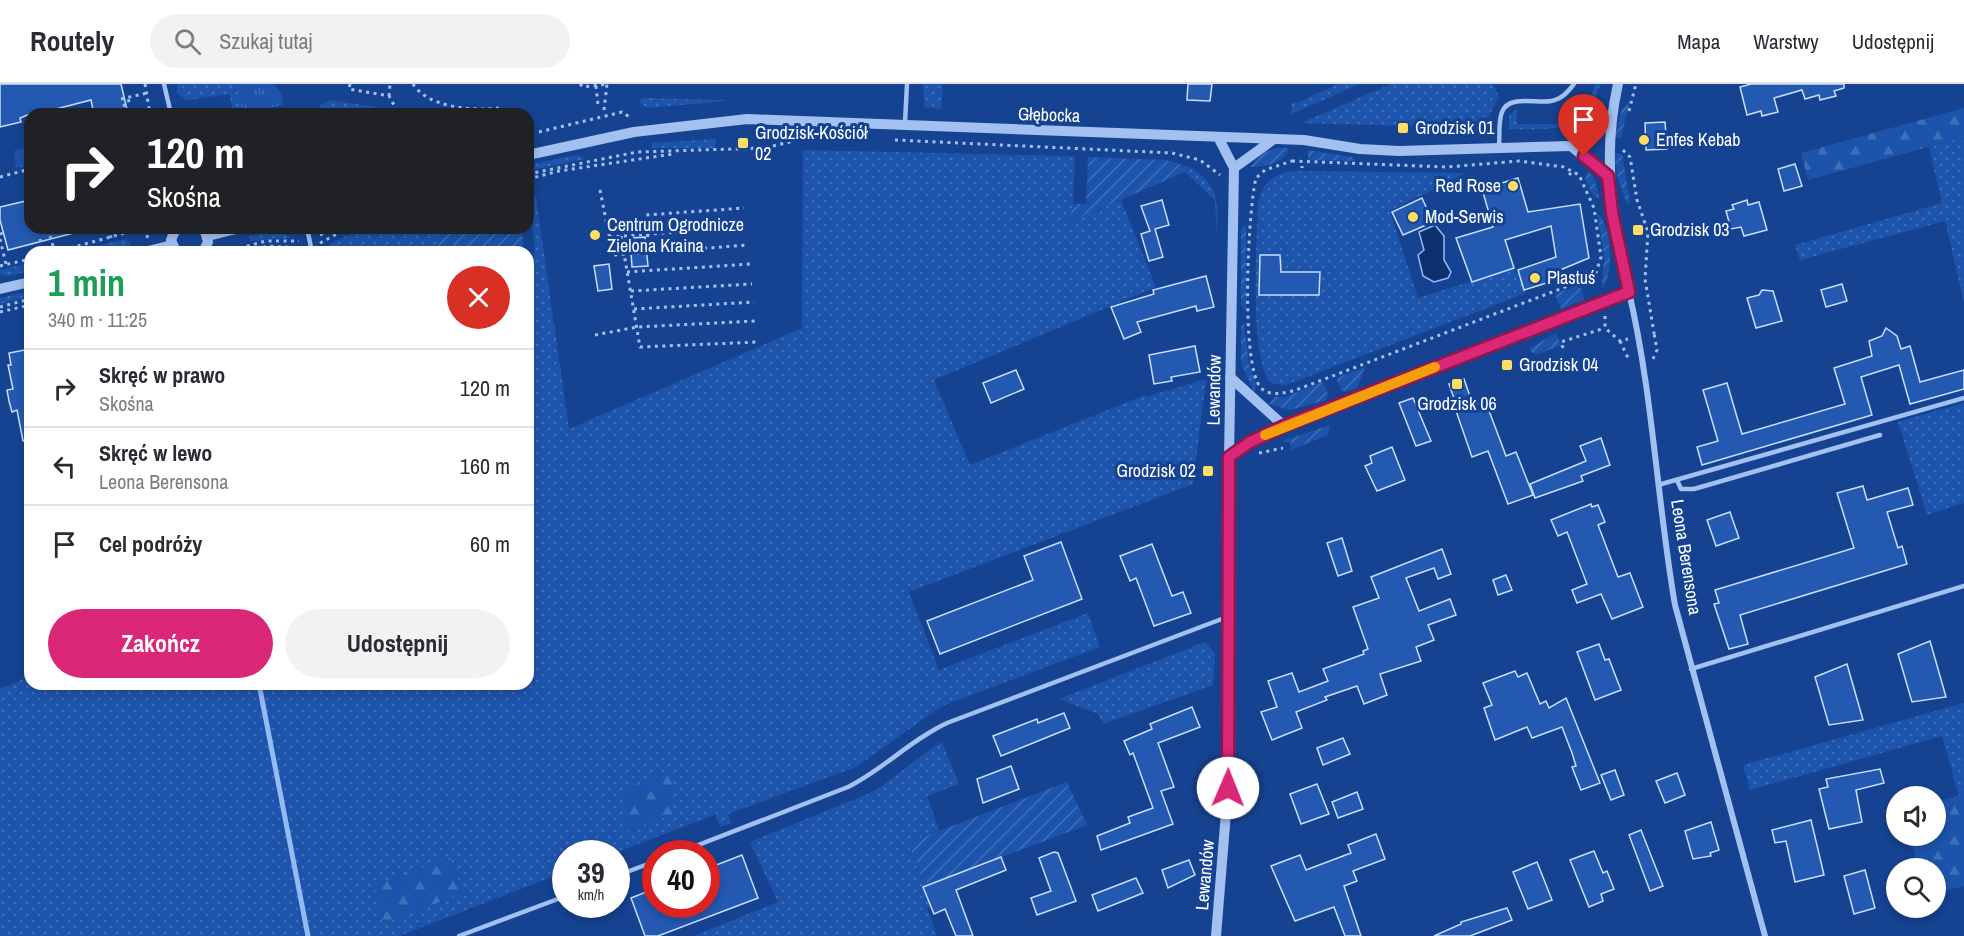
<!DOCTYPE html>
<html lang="pl">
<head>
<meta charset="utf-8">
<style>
	:root { --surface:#fff; --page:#f2f2f3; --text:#2b2b33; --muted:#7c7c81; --line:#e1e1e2; --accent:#db2777 }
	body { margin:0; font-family:"Archivo Narrow",sans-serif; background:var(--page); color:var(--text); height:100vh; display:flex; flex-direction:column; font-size:22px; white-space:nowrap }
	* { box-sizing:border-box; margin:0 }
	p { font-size:20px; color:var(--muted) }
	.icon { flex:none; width:33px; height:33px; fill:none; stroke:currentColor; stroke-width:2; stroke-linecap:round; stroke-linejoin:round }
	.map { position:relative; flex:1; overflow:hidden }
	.sheet { position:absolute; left:24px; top:162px; width:510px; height:444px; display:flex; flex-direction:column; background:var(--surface); border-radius:18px; box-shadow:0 3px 9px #0003 }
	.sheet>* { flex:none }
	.guide { position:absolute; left:24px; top:24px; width:510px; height:126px; border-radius:18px; box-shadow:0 3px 9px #0003; background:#202124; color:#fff; overflow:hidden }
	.controls { position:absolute; left:1886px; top:702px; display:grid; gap:12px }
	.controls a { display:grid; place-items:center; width:60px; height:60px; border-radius:50%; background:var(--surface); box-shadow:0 3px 9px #0003; font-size:30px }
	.speed { position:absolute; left:552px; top:756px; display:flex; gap:12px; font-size:30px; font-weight:700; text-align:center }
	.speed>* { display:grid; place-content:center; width:78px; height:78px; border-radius:50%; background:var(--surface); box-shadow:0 3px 9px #0003; line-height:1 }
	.speed small { font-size:15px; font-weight:400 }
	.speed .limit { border:9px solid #d22; background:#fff; color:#111 }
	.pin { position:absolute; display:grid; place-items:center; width:51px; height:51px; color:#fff; margin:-62px -26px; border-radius:50% 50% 50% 0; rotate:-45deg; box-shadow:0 0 6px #0007 }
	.pin .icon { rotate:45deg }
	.me { position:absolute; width:66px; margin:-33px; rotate:1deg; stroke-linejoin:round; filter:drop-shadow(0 0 4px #0008) }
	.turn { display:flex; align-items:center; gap:21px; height:126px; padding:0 24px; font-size:27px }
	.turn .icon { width:78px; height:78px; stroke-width:2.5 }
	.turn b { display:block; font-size:42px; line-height:51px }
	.round { display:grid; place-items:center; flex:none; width:63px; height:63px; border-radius:32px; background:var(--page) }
	.summary { display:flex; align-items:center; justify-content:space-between; height:102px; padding:0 24px }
	h1 { font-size:36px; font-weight:700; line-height:45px; color:#1e9e55 }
	.action { display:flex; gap:12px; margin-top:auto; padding:12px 24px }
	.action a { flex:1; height:69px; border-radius:36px; background:var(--accent); color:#fff; font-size:24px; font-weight:700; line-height:69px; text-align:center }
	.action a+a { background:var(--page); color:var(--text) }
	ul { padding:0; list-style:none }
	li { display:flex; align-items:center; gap:18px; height:78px; padding:0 24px; border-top:2px solid var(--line) }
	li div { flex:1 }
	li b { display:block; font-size:22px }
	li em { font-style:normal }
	header { display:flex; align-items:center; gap:36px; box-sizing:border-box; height:84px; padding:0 30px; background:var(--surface); border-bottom:2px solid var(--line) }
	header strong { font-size:28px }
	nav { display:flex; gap:33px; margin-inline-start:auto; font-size:21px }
	.search { width:420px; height:54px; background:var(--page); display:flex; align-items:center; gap:15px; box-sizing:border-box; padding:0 21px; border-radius:33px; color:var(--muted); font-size:22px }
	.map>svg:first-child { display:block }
	.grass { fill:url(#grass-dots) }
	.forest { fill:url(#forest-firs) }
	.park { fill:url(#park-tufts) }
	.garden { fill:url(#garden-furrows) }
	.water { fill:#0d306e; stroke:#94baf4; stroke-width:1.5 }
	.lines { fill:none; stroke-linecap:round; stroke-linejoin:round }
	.stream { stroke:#94baf4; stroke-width:5 }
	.building { fill:#2359b0; stroke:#c9ddfc; stroke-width:1.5 }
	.path { stroke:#a2c1f1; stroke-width:3; stroke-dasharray:3 4.5; stroke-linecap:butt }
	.service { stroke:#a2c1f1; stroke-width:4.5 }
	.minor { stroke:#a2c1f1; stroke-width:6 }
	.tertiary { stroke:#a2c1f1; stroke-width:10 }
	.route-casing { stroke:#8e194d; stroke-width:15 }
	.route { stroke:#db2777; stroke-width:10 }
	.slow { stroke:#f59e0b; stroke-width:10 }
	.poi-dot { fill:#ffdc62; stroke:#154391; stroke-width:2 }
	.labels { text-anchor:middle; stroke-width:6; stroke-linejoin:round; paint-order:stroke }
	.street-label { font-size:18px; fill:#fff; stroke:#154391 }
	.poi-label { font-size:18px; fill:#fff; stroke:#154391; text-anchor:start }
</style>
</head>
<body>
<header>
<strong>Routely</strong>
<div class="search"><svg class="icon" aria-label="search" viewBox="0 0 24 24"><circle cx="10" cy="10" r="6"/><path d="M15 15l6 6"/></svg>Szukaj tutaj</div>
<nav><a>Mapa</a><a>Warstwy</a><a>Udostępnij</a></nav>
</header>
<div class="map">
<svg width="1964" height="852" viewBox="0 0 1964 852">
	<defs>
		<pattern id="grass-dots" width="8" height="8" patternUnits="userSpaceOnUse" patternTransform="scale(1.5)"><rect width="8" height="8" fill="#1d54ab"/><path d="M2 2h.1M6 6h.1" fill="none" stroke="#3f6eb8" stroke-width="1.8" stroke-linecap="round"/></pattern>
		<pattern id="forest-firs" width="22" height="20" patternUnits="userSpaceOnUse" patternTransform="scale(1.5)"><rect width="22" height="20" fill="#1d54ab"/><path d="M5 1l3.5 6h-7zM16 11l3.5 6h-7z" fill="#3f6eb8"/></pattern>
		<pattern id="park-tufts" width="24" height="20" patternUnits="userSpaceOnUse" patternTransform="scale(1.5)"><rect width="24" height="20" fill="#1d54ab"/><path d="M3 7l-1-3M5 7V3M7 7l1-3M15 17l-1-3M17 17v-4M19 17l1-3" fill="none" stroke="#3f6eb8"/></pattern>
		<pattern id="garden-furrows" width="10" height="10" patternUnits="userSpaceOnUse" patternTransform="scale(1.5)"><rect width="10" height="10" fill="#1d54ab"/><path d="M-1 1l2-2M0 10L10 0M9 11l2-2" fill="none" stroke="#3f6eb8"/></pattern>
	</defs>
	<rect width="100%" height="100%" fill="#154391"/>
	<g class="grass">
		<polygon points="177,0 237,0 243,30 197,30 232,24 230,10 186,16 177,8"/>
		<polygon points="923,0 943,0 941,25 924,23"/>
		<polygon points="1338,0 1360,0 1291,30 1292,19 1297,19"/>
		<polygon points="1391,0 1493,0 1499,13 1489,32 1478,35 1478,41 1482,44 1301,39"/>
		<path d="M1595 0H1600C1588 49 1551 46 1509 45V31L1517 26V40H1560L1591 16Z"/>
		<polygon points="642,14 726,16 726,17 647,24 639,18"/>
		<polygon points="329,16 376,23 385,30 319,30 320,22"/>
		<polygon points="1964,53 1964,219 1945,137 1800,176 1795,161 1942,119 1929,63"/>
		<polygon points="716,55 716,60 713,64 652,64 652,59"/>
		<polygon points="803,66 1075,72 1073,120 1069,138 1121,116 1156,203 934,296 970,381 1145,311 1146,313 1206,295 1193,400 909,508 939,586 1088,529 1100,563 942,622 856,683 728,730 731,739 720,743 715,731 614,769 566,770 565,788 399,852 0,852 0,605 30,592 30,600 528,600 528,189 535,167 530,113 536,113 569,345 802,244"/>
		<polygon points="577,71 585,75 528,87 528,81"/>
		<path d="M1189 83C1223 102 1217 123 1217 157L1215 116 1185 88Z"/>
		<path d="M1296 87 1466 89 1390 127 1418 214 1514 184 1516 189 1518 188 1526 209 1286 301 1273 300C1248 285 1257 151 1258 119 1261 99 1276 88 1296 87Z"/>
		<polygon points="363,144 433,144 439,168 331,168 329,160"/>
		<polygon points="275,147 293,154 250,157 249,152"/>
		<polygon points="126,155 132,162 107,168 72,168"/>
		<polygon points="30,179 30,187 9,192 0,190 0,186"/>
		<polygon points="30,207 30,212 0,220 0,214"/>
		<polygon points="1964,319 1964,419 1927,431 1898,338"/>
		<polygon points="1205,558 1215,569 1213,601 1103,640 1098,630 1059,615"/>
		<polygon points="1964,619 1964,710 1959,712 1942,652 1750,706 1743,681"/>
		<path d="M942 658 959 700 927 712 939 746 907 759 928 801 924 803 931 822 927 824 937 852H693L778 818 750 758 872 708C897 693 917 673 942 658Z"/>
	</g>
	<g class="forest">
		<polygon points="1964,24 1964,53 1808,96 1801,69"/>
		<polygon points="673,686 673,730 625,748 624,705"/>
		<polygon points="1964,710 1964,802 1935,809 1935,784 1918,784 1910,752 1935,752 1935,718"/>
		<polygon points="450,773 463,809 383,840 374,802"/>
	</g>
	<g class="park">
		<polygon points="237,0 273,0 281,8 283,21 243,30"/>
		<polygon points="30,63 30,82 16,84 14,67"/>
	</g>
	<g class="garden">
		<polygon points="1630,15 1621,54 1615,53 1621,27"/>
		<path d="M1276 64H1289C1285 80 1264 83 1250 83L1261 70Z"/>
		<polygon points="1308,66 1352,73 1356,77 1308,76"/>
		<polygon points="1614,69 1622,70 1630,119 1627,120 1617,92"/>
		<polygon points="1088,73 1166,76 1189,83 1185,88 1069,138 1073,120 1086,120"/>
		<polygon points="1588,87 1594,94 1600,115 1593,111 1585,95"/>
		<path d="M1597 128C1612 144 1615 187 1602 205L1604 172Z"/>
		<polygon points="1246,141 1246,225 1244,225 1241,221 1241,145"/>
		<polygon points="433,144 522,144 523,168 439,168"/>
		<polygon points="1576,202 1582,205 1584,216 1561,225 1555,210"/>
		<polygon points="1244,239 1249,280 1256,300 1254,308 1241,279 1241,243"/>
		<polygon points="1556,249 1561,261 1537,271 1531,268 1530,264"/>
		<polygon points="1365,283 1357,304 1346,308 1341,306 1336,294"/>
		<polygon points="1323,298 1328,310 1326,316 1290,326 1269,320 1275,313 1285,313"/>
		<polygon points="1330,341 1328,351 1290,366 1291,359 1282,357"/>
		<polygon points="1067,698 1087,741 928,801 907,759"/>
	</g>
	<polygon class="water" points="1435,141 1444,152 1444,176 1451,188 1448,194 1434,198 1423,192 1418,171 1424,166 1419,148"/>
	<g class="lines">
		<polyline class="stream" points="259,600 308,852"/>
	</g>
	<g class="building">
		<polygon points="0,0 121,0 128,30 94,30 91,16 48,27 49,30 30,30 20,34 21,38 0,43"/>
		<polygon points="1188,0 1212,0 1210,17 1187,16"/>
		<polygon points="1751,0 1844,0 1844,4 1834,7 1836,12 1820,16 1819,11 1805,15 1802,6 1774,14 1778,28 1762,32 1761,27 1747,31 1740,3"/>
		<polygon points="1665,38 1667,65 1646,66 1645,39"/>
		<polygon points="1795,80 1802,102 1784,107 1778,85"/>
		<polygon points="1518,94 1528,128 1580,120 1589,174 1548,191 1550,198 1524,206 1518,186 1556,173 1551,142 1505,156 1514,184 1472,198 1456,154 1493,143 1482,105"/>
		<polygon points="1422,114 1433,138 1403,151 1392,128"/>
		<polygon points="30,116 30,144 74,144 74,149 8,166 0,136 0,123"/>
		<polygon points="1162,116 1169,141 1155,145 1163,173 1149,177 1141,150 1150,147 1141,122"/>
		<polygon points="1747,116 1748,121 1759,118 1767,146 1744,152 1741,143 1731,145 1726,127 1734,125 1732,121"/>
		<polygon points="645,153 648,182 632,183 630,154"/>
		<polygon points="1260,171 1280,171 1281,188 1320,188 1319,211 1259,211"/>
		<polygon points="609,180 612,205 598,207 594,182"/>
		<polygon points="1206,192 1214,223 1197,227 1196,222 1137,238 1141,248 1124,255 1111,223 1154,210 1153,206"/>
		<polygon points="1842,200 1847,217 1826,223 1821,206"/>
		<polygon points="1762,206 1773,207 1782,237 1756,244 1747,214 1759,211"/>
		<polygon points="1886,244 1897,252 1901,265 1910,262 1920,298 1964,286 1964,305 1910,320 1899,281 1861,293 1872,331 1702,381 1697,363 1718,357 1703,306 1727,299 1742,350 1845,320 1834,284 1872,272 1869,257 1882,252"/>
		<polygon points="1195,262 1200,288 1171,293 1172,297 1154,300 1149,271"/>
		<polygon points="30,265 30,356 23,357 17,326 12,328 9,317 7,306 13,305 8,281 11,281 9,269"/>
		<polygon points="1016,286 1024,305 991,319 983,299"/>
		<polygon points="1464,295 1473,321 1485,316 1506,372 1516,368 1533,411 1508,420 1488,367 1472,373 1456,327 1458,326 1449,300"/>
		<polygon points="1413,314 1431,357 1416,362 1399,319"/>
		<polygon points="1601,354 1610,381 1581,392 1583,397 1535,414 1530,400 1586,377 1580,362"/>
		<polygon points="1392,363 1405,396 1377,407 1365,382 1372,379 1370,372"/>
		<polygon points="1863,402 1867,416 1908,404 1913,421 1887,428 1898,464 1902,462 1907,480 1740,531 1748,560 1729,565 1714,520 1719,519 1715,506 1854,464 1837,409"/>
		<polygon points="1591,420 1592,423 1598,421 1605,438 1598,441 1618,493 1630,489 1643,523 1612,535 1601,510 1577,519 1572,506 1587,500 1567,448 1558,452 1551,436"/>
		<polygon points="1730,428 1739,454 1716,462 1707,436"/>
		<polygon points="1342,454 1352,487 1338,492 1327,459"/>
		<polygon points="1061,458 1082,515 940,570 927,537 1033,496 1024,472"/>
		<polygon points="1152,460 1172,512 1183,508 1191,529 1154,542 1136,494 1130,497 1120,472"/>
		<polygon points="1442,465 1451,490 1438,495 1434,484 1406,494 1419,527 1450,515 1456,531 1428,541 1434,556 1416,563 1421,577 1380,590 1387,611 1364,620 1357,602 1325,613 1327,616 1296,628 1302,644 1272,656 1261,628 1277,623 1268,597 1292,589 1299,608 1328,597 1323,585 1364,570 1363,567 1368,565 1353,523 1379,514 1371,493"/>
		<polygon points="1506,491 1512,506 1498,511 1493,496"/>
		<polygon points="1930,557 1946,613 1912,618 1898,570"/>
		<polygon points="1599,560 1605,576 1609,575 1621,606 1595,616 1577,568"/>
		<polygon points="1847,580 1863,636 1829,641 1815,593"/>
		<polygon points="1515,587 1518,593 1527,589 1540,620 1546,617 1549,624 1566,614 1600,699 1581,706 1572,683 1576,682 1572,669 1562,643 1532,654 1527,643 1495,656 1484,624 1492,621 1483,599"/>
		<polygon points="1192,623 1200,643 1158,659 1174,703 1161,707 1173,740 1101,766 1097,752 1130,739 1128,733 1153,724 1133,669 1130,671 1124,657 1152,645 1150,640"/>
		<polygon points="1064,629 1070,644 1001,672 993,652 1037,635 1038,639"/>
		<polygon points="1343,654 1350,670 1323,681 1317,664"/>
		<polygon points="1011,682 1019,705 983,719 977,695"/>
		<polygon points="1880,685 1884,699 1856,706 1862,738 1829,745 1819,705 1828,703 1826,695"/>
		<polygon points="1615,686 1624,711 1611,716 1601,691"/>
		<polygon points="1677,689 1685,711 1665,719 1656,697"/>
		<polygon points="1317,700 1329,730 1301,740 1290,710"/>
		<polygon points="1357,708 1363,725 1338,734 1332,718"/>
		<polygon points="1811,736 1824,791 1795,798 1786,757 1775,759 1772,746"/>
		<polygon points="1711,738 1719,766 1710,769 1711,772 1693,775 1685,747"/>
		<polygon points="1641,746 1663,802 1650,807 1629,751"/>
		<polygon points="1376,750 1385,775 1353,787 1357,797 1344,802 1361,852 1345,852 1334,823 1295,837 1271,782 1300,771 1306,786 1351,769 1348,761"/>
		<polygon points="1594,767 1603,789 1607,787 1614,805 1601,810 1603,817 1589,823 1570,776"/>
		<polygon points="1054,768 1058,769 1076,817 1037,831 1031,814 1051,807 1039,774"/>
		<polygon points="742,771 758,814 658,852 645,852 631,814 656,804 656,820 706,820 706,785"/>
		<polygon points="1001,773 1006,786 956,806 973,852 956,852 945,825 934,830 923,803"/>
		<polygon points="1189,776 1195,791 1168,804 1162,786"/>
		<polygon points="1537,778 1552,816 1528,825 1513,788"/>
		<polygon points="1865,786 1875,824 1854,830 1844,792"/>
		<polygon points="1136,794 1143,809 1098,827 1092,811"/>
		<polygon points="1507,824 1512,836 1470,852 1434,852 1461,840 1461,838"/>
	</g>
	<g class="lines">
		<g class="path">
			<polyline points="145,0 150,30"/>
			<polyline points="350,0 349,5 389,12 399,30"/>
			<path d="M413 0C428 24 474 27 499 24L501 30"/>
			<polyline points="580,0 583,3 608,0"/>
			<polyline points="596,2 598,21"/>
			<polyline points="389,12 390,0"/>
			<polyline points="121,15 147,9"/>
			<polyline points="123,22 129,19 128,13"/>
			<polyline points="52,26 53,30"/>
			<polyline points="604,26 607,0"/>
			<polyline points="1629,27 1636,0"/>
			<polyline points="539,48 622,28 631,34"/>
			<polyline points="895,56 1172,69 1200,76 1220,91"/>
			<polyline points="1623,66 1630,73 1637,116 1648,148 1645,195 1654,249 1649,250"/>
			<path d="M1292 77 1447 83 1519 77 1564 83 1579 91 1594 124 1601 173 1594 195 1581 197 1296 306C1285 309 1270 313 1261 304 1240 281 1248 126 1256 94L1265 86Z"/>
			<polyline points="1302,84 1302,82"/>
			<polyline points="528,90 637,68 765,64 810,53"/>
			<polyline points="1569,91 1571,89"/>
			<polyline points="0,93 30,85"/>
			<polyline points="528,95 559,87 673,70"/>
			<polyline points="600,106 613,171 748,161"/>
			<polyline points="109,144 111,154"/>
			<polyline points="0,150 3,149"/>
			<polyline points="320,151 337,144"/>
			<polyline points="50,152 55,168"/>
			<polyline points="621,152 640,263 758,258"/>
			<polyline points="609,153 746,143"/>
			<polyline points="147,154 148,148 154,144"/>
			<polyline points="0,155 6,180"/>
			<polyline points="40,155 43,168"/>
			<polyline points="320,159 348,144"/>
			<polyline points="56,168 143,144"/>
			<polyline points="225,168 266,157 299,157"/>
			<polyline points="241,168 268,162 299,164"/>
			<polyline points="649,168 646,131 744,124"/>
			<polyline points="0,182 30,175"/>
			<polyline points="627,188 750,180"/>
			<polyline points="631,207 752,200"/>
			<polyline points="0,223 30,215"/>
			<polyline points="634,225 754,218"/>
			<polyline points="0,228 30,221"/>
			<polyline points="1605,232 1605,244 1620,257 1628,255"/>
			<polyline points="595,251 637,243 756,237"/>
			<polyline points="1620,257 1629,276"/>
			<polyline points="1563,264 1561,258 1605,244"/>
			<polyline points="1653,275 1657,266 1654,249"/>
			<polyline points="1259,369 1283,364"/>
		</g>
		<g class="service">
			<polyline points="164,0 171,30"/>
			<polyline points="905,39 907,0"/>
			<path d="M1499 62C1500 52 1498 38 1502 28 1509 10 1537 20 1551 17 1562 15 1568 8 1574 0"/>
			<polyline points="307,144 312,168"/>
			<polyline points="1677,396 1681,405 1694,405 1880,351"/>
			<polyline points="1658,401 1964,314"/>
			<polyline points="1691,585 1964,502"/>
			<path d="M675 770 848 703C884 685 909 657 947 639L1227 533"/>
			<polyline points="616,792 656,777"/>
			<polyline points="459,852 566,812"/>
		</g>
		<path class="minor" d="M1629 208C1653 311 1657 417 1675 521L1765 852"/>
		<g class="tertiary">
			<polyline points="1571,62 1611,31"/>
			<polyline points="1571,62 1608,92"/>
			<polyline points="528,71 634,48 747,35 1304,56 1360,65 1399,67 1571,62"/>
			<polyline points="1234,84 1274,55"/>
			<polyline points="176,144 171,156 176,168"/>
			<polyline points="208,152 240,144"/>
			<polyline points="144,168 172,161"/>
			<polyline points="203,168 208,158 204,144"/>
			<polyline points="0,205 30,198"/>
			<polyline points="1230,293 1284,342"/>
			<path d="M1229 373 1250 358 1284 342 1629 208C1613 134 1601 76 1618 0"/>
			<polyline points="1216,852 1228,704 1229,373 1234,84 1218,53"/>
		</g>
	</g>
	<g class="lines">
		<g class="route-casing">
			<polyline id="route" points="1228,704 1229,373 1250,358 1284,342 1629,208 1612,129 1608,92 1584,72"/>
		</g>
		<use href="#route" class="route"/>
		<polyline class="slow" points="1265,351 1435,283"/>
	</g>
	<g class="poi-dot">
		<rect x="1397" y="38" width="12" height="12" rx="3"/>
		<circle cx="1644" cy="56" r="6"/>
		<rect x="737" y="53" width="12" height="12" rx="3"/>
		<circle cx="1513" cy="102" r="6"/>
		<circle cx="1413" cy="133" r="6"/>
		<rect x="1632" y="140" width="12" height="12" rx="3"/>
		<circle cx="595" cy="151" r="6"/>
		<circle cx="1535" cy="194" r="6"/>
		<rect x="1501" y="275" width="12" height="12" rx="3"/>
		<rect x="1451" y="294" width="12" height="12" rx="3"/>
		<rect x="1202" y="381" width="12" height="12" rx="3"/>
	</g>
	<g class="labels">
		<g class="street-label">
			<text transform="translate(1049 31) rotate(2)" y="6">Głębocka</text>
			<text transform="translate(1214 306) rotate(-89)" y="6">Lewandów</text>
			<text transform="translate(1686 473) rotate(81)" y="6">Leona Berensona</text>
			<text transform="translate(1205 791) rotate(-85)" y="6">Lewandów</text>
		</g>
		<g class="poi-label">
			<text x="1415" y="50">Grodzisk 01</text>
			<text x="755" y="55">Grodzisk-Kościół<tspan x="755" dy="21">02</tspan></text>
			<text x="1656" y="62">Enfes Kebab</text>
			<text x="1501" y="108" text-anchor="end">Red Rose</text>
			<text x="1425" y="139">Mod-Serwis</text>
			<text x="607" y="147">Centrum Ogrodnicze<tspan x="607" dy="21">Zielona Kraina</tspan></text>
			<text x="1650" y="152">Grodzisk 03</text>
			<text x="1547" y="200">Plastuś</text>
			<text x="1519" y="287">Grodzisk 04</text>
			<text x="1457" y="326" text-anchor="middle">Grodzisk 06</text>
			<text x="1196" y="393" text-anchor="end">Grodzisk 02</text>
		</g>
	</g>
</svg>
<div class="controls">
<a><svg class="icon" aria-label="sound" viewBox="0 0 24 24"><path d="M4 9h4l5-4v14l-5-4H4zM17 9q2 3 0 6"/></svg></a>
<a><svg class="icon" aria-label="search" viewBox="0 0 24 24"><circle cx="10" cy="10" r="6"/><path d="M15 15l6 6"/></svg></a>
</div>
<div class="speed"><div>39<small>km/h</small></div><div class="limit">40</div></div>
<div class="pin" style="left:1584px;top:72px;background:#d93025"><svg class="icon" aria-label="arrive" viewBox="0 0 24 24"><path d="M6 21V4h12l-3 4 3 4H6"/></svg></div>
<svg class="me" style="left:1228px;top:704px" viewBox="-20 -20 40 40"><circle r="19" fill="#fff"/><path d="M0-13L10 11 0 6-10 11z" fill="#db2777"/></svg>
<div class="guide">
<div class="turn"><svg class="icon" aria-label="right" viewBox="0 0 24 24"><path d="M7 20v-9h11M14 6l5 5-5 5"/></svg><div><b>120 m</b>Skośna</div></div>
</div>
<section class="sheet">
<div class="summary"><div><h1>1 min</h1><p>340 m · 11:25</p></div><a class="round" style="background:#d93025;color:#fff"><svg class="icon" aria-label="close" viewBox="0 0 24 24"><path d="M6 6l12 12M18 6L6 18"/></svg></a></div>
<ul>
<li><svg class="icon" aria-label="right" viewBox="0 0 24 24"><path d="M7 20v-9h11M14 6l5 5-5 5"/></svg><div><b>Skręć w prawo</b><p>Skośna</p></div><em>120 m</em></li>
<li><svg class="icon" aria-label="left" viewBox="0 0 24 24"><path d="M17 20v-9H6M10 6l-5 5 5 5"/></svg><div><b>Skręć w lewo</b><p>Leona Berensona</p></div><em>160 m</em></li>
<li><svg class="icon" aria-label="arrive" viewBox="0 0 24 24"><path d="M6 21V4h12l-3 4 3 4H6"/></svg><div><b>Cel podróży</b></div><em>60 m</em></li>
</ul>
<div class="action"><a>Zakończ</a><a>Udostępnij</a></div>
</section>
</div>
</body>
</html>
